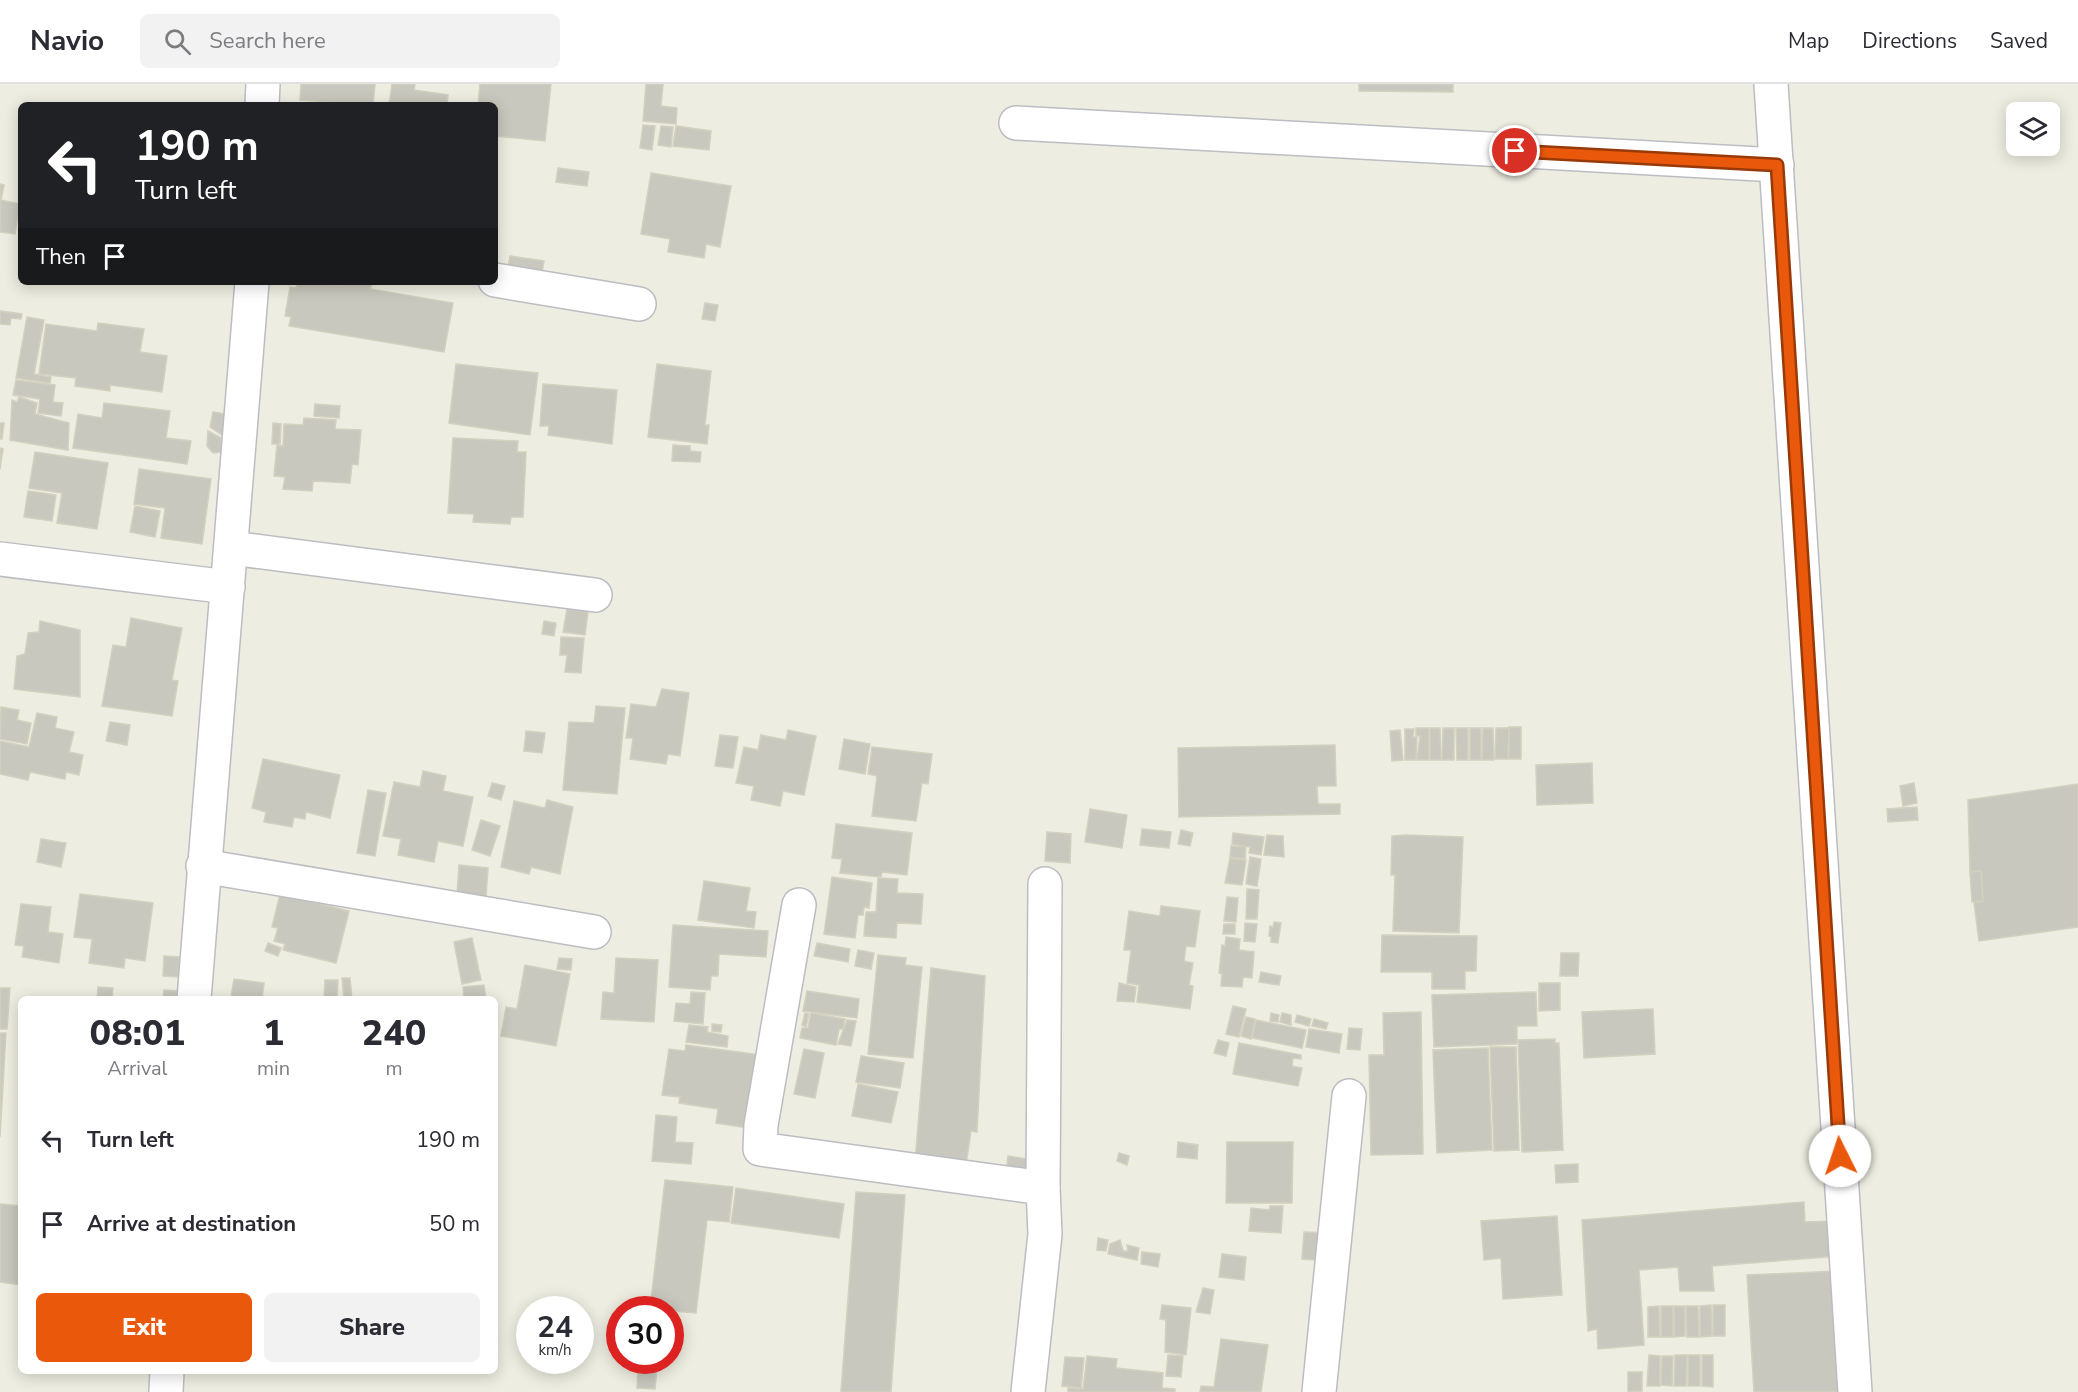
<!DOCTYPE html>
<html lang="en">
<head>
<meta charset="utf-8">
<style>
	:root { --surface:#fff; --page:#f2f2f3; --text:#2b2b33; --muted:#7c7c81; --line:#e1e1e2; --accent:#ea580c }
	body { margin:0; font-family:"Nunito Sans",sans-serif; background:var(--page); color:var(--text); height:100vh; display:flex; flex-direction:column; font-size:22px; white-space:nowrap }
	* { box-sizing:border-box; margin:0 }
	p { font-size:20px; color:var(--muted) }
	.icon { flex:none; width:33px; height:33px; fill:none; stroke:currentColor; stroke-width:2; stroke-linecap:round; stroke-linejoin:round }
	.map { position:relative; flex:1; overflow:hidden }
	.drawer { position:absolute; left:18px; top:912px; width:480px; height:378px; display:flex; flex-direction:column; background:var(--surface); border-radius:9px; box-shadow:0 3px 15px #0003 }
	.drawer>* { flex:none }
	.guide { position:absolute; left:18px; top:18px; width:480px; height:183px; border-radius:9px; box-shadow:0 3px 15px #0003; background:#202124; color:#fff; overflow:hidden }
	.fabs { position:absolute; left:2006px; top:18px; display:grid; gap:12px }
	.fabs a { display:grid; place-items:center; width:54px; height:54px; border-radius:9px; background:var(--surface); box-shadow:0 3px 15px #0003; font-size:30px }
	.speed { position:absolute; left:516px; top:1212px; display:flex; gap:12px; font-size:30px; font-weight:700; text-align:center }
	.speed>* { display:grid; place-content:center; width:78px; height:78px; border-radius:50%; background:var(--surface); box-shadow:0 3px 15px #0003; line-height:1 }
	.speed small { font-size:15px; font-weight:400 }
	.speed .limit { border:9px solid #d22; background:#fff; color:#111 }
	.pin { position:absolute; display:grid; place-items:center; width:51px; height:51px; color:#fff; margin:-26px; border:3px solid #fff; border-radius:50%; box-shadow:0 2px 6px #0007 }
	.me { position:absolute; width:66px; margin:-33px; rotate:356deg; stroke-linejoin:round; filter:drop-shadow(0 0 4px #0008) }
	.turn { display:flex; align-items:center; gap:21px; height:126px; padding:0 18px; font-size:27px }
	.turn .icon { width:78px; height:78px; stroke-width:2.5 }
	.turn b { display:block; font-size:42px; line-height:51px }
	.then { display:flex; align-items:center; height:57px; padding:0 18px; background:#0003; gap:12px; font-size:22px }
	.eta { display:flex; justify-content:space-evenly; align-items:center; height:102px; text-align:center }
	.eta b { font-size:36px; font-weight:800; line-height:42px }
	.action { display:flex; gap:12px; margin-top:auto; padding:12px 18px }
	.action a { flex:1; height:69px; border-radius:9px; background:var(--accent); color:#fff; font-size:24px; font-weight:800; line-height:69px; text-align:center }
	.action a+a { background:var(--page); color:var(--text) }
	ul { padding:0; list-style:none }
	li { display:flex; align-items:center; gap:18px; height:84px; padding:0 18px }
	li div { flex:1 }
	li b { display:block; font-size:22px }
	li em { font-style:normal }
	header { display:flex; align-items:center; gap:36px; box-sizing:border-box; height:84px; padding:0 30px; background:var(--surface); border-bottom:2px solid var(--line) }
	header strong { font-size:28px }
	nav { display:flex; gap:33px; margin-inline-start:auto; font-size:21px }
	.search { width:420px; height:54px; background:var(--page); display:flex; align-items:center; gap:15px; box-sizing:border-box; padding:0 21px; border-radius:9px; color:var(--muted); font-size:22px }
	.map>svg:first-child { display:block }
	.building { fill:#c8c8be; stroke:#d2d1bf; stroke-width:1.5 }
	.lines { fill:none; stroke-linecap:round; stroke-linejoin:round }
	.minor-casing { stroke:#bcbdc3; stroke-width:36 }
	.minor { stroke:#fff; stroke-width:33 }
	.route-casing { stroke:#983908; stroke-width:15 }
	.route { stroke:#ea580c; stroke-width:10 }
</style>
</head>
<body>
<header>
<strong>Navio</strong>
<div class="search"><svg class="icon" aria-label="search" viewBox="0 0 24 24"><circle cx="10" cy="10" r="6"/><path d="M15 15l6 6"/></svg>Search here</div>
<nav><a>Map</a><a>Directions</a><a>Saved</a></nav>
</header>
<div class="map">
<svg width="2078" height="1308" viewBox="0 0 2078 1308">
	<rect width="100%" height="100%" fill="#edede1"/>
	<g class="building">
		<polygon points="301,0 375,0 373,21 300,16"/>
		<polygon points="392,0 415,0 414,6 448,11 447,21 389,21"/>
		<polygon points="480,0 551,0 545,57 495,52 495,21 478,21"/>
		<polygon points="646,0 663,0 661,22 677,24 676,40 643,37"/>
		<polygon points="1359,0 1453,0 1453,8 1359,7"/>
		<polygon points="643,41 655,42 652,66 640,64"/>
		<polygon points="661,42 673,43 671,63 658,61"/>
		<polygon points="676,42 711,47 709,66 673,62"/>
		<polygon points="558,84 589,88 587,102 556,98"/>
		<polygon points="651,89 731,102 720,163 706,160 704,174 668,168 670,155 641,150"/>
		<polygon points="0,100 4,101 1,116 20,120 15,150 0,148"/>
		<polygon points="510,172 544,177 541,195 507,190"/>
		<polygon points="297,198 340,201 340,198 358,198 372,200 370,205 453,219 444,268 289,242 291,233 285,232 290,203 296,204"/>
		<polygon points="705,219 718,221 715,237 702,235"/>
		<polygon points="0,227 22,230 21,235 11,234 10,241 0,240"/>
		<polygon points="27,233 44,236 34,290 51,293 50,299 16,294"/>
		<polygon points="98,239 144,245 140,268 167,272 162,308 110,301 110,307 75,302 76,294 39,290 46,240 97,247"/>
		<polygon points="456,280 538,289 530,351 449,339"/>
		<polygon points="657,280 711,287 705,341 709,341 707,360 648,353"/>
		<polygon points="16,296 55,301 53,318 63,319 61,332 38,329 40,315 13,311"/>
		<polygon points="543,300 617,306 612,360 548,351 549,342 540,342"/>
		<polygon points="19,313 37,319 35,330 69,339 68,366 10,356 12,316 17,318"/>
		<polygon points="104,319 170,327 166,354 191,357 187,380 73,364 78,330 102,334"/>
		<polygon points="315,320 340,322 339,334 314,332"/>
		<polygon points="213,328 226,330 222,351 210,343"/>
		<polygon points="304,334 336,336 335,345 361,346 358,381 352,380 350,399 313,397 312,407 283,405 285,393 274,392 277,361 283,362 284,340 303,341"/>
		<polygon points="0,339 4,339 2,355 0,355"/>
		<polygon points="273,339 281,340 280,360 272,360"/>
		<polygon points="208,347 221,354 221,368 213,369 207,362"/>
		<polygon points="453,354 518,357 517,368 526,368 523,433 511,433 510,440 473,438 474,430 448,429"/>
		<polygon points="673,361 690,362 690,367 701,368 700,378 672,377"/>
		<polygon points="0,364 3,365 0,385"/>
		<polygon points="35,368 108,379 97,445 57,439 62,409 29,404"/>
		<polygon points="139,385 211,395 202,460 161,454 165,424 134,420"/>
		<polygon points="28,407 56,411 52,437 24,433"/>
		<polygon points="135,422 160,427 155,453 130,448"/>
		<polygon points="567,525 588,528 585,551 563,548"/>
		<polygon points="131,534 182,544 172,596 178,597 172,632 102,622 113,561 126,563"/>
		<polygon points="40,537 80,546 80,613 14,605 17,572 25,570 28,549 39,548"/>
		<polygon points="544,537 556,539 554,552 542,550"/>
		<polygon points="561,553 584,554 581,589 565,588 567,571 560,571"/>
		<polygon points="662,605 689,609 680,672 668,670 666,680 630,675 633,654 626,654 631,620 656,623"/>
		<polygon points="596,622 625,624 617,710 563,706 569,638 594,639"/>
		<polygon points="1,623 19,626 17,636 31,639 27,660 0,655"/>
		<polygon points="37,629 57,633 55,644 74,648 69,668 83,671 79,691 66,688 65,695 30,688 28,696 0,690 0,657 29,663"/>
		<polygon points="110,638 130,641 127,661 106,657"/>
		<rect x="1509" y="643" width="12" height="32"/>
		<polygon points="1416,644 1429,644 1429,676 1417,676 1420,652 1416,652"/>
		<polygon points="1430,644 1440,644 1441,676 1430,676"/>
		<polygon points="1443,644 1454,644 1454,676 1442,676"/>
		<polygon points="1456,644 1468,644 1468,676 1457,676"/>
		<rect x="1470" y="644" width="11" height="32"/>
		<polygon points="1483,644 1493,644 1494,676 1482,676"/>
		<polygon points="1496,644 1509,644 1508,675 1495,675"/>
		<polygon points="1405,645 1414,645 1413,653 1417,653 1416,676 1405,676"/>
		<polygon points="788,646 816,652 804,711 783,707 780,722 751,716 754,702 736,699 744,663 758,666 761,651 786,656"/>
		<polygon points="1400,646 1403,676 1392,677 1390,647"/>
		<polygon points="526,647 545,649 542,669 524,667"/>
		<polygon points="720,651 738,653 733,684 715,682"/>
		<polygon points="844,655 870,660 865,690 839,685"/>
		<polygon points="1335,661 1336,702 1317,702 1318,720 1340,720 1340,730 1179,733 1178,664"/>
		<polygon points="872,663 932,670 928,700 922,699 916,737 872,732 877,692 868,690"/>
		<polygon points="263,675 340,691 330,734 306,728 305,735 294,733 292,743 264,738 266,728 252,724"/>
		<polygon points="1592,679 1593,719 1537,721 1536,681"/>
		<polygon points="423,687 446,692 443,707 473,713 463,762 438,757 434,778 398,771 401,755 383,752 394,698 420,703"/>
		<polygon points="492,699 505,702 501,716 488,712"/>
		<polygon points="1914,699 1917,719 1903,722 1900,702"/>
		<polygon points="2078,700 2078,843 1979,857 1970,788 1968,716"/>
		<polygon points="368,706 386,709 375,772 357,769"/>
		<polygon points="547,716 573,723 560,790 531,783 529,790 501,783 514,717 545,724"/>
		<polygon points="1917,723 1918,736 1888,738 1887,725"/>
		<polygon points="1090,725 1127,731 1122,764 1085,758"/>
		<polygon points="481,736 500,742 490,772 472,766"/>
		<polygon points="836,740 912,749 907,791 882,788 881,793 840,789 842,775 832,774"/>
		<polygon points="1142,745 1171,748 1169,764 1140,761"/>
		<polygon points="1181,746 1193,749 1190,762 1178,760"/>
		<polygon points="1047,748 1071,750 1070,779 1045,777"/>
		<polygon points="1233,749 1264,753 1261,771 1249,769 1250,763 1232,760"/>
		<polygon points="1267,751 1283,752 1284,773 1264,771"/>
		<polygon points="1406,751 1463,753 1459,849 1393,847 1395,791 1391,791 1392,752"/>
		<polygon points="41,755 66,759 61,783 37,778"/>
		<polygon points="1231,762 1246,763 1245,775 1230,773"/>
		<polygon points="1250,773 1261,775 1257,802 1246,800"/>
		<polygon points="1230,774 1246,776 1242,801 1225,799"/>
		<polygon points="459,781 488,784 486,813 457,811"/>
		<polygon points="1981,787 1983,817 1972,818 1970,788"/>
		<polygon points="832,793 872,799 869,824 864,823 863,831 858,831 855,854 824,850"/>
		<polygon points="878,794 898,795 897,809 923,810 921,840 897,839 896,854 864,852 866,828 876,828"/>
		<polygon points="704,797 750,804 746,827 756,828 754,844 698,836"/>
		<polygon points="1247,805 1259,806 1257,835 1246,835"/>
		<polygon points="80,810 153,819 145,877 125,874 124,884 89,879 92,855 74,853"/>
		<polygon points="280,810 349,827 336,879 283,866 285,860 274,857 278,844 272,843"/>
		<polygon points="1227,813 1238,814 1236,838 1224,837"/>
		<polygon points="21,820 51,823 48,848 63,850 59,879 22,873 24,862 15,861"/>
		<polygon points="1161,822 1200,827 1195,863 1186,862 1184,877 1193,879 1189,901 1193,902 1190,925 1137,918 1139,901 1127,899 1131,866 1124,866 1129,827 1160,832"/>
		<polygon points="1274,838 1281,839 1278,859 1271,858 1271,853 1269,852 1270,842 1273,843"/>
		<polygon points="1245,839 1257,840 1255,858 1244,857"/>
		<polygon points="1224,840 1235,840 1235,850 1223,850"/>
		<polygon points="673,841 768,847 766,873 719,870 718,892 711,892 710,906 669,903"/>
		<polygon points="1382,851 1477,852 1476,887 1465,887 1465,905 1432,905 1432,888 1381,888"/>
		<polygon points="1226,853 1240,855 1239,866 1254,868 1252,894 1243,893 1242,903 1221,902 1222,890 1219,889 1222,861 1225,862"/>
		<polygon points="472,854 481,896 462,900 454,858"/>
		<polygon points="268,859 281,864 278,872 265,867"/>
		<polygon points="817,859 850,865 848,878 814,872"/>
		<polygon points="858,866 874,869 871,885 855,882"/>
		<polygon points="1561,869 1579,869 1578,892 1560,892"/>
		<polygon points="878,871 906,874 905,881 922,883 913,974 868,970"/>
		<polygon points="164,872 179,873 178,893 163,892"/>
		<polygon points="559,874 572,875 571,886 557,885"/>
		<polygon points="616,874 658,876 654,938 601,935 603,908 614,909"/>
		<polygon points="525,881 570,890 556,962 501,952 506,923 517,925"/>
		<polygon points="931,884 985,892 977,1048 971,1047 966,1081 915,1078"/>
		<polygon points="1261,888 1281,892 1279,901 1259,898"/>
		<polygon points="342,894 350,894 352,915 344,915"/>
		<polygon points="234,895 264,899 262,915 231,913"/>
		<polygon points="325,896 338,896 337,915 324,915"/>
		<polygon points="1119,899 1136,903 1134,918 1117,917"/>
		<polygon points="1539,899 1560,899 1560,926 1539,927"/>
		<polygon points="484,901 486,915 464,915 463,903"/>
		<polygon points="98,903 113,904 112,915 97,915"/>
		<polygon points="0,904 10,904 7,945 0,945"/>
		<polygon points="164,906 188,908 187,915 163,915"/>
		<polygon points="807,907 859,915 857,934 803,927"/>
		<polygon points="691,908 705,909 703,940 674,937 676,919 690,920"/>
		<polygon points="1536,908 1537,942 1517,942 1517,960 1434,963 1432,911"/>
		<polygon points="1233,922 1246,925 1239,953 1226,950"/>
		<polygon points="1653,925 1655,970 1584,974 1582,928"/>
		<polygon points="1421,928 1423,1070 1371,1071 1369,971 1384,971 1383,929"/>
		<polygon points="805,929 809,930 806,943 802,941"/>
		<polygon points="811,929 845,935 843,945 839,945 836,961 800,954 802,944 808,944"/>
		<polygon points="1271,929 1279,931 1278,938 1270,937"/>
		<polygon points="1282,929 1291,931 1291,941 1280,938"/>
		<polygon points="1297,931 1311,935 1309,942 1295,938"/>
		<polygon points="1246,933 1255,935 1251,955 1241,952"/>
		<polygon points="1314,935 1328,939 1326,945 1312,942"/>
		<polygon points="847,936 856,937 851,962 838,960"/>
		<polygon points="1256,936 1306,946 1302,964 1252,954"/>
		<polygon points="712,940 722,941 721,948 712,947"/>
		<polygon points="689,941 708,943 707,948 728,952 727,963 686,958"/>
		<polygon points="1349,944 1362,945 1360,966 1347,965"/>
		<polygon points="1309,945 1342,950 1339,969 1306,963"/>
		<polygon points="0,949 6,949 0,1053"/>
		<polygon points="1555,955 1555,959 1559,959 1563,1066 1522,1068 1518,956"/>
		<polygon points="1218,956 1229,959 1226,972 1214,969"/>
		<polygon points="1239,959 1301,971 1301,975 1293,974 1292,982 1302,984 1298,1002 1233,990"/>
		<polygon points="686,961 760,971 755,1045 716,1039 718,1025 679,1019 680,1013 662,1011 669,965 685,967"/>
		<polygon points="1490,963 1516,963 1519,1066 1494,1067"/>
		<polygon points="1488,964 1492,1066 1437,1069 1433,966"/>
		<polygon points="804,965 824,969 815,1014 794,1010"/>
		<polygon points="861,972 904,979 900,1004 856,998"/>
		<polygon points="858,1000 898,1008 891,1039 852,1032"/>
		<polygon points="656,1031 677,1033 675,1058 693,1059 691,1080 652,1077"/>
		<polygon points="1178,1058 1198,1061 1197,1075 1177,1073"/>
		<polygon points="1227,1058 1293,1058 1292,1119 1226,1119"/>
		<polygon points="1119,1069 1129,1072 1127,1081 1117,1077"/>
		<polygon points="1008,1072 1040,1077 1028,1099 1005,1097"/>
		<polygon points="1578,1080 1578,1098 1556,1099 1555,1081"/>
		<polygon points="665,1096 733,1103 729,1138 707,1136 696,1229 650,1225"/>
		<polygon points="736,1104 844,1120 839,1154 731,1139"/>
		<polygon points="856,1108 905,1111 891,1308 841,1308"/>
		<polygon points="1804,1118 1805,1138 1837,1137 1839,1172 1712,1182 1714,1207 1680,1207 1678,1183 1639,1186 1644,1261 1598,1265 1597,1245 1588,1247 1582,1136"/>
		<polygon points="0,1120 21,1122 21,1201 0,1198"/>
		<polygon points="1270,1122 1283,1122 1281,1149 1249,1147 1251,1124 1269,1126"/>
		<polygon points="1557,1132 1562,1211 1503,1215 1501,1174 1484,1176 1481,1137"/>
		<polygon points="1304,1148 1331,1149 1329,1177 1302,1175"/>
		<polygon points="1098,1154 1108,1156 1106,1167 1097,1166"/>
		<polygon points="1120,1156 1123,1167 1128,1167 1127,1161 1139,1164 1137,1176 1108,1170 1110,1160"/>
		<polygon points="1142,1168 1160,1170 1158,1183 1141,1180"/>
		<polygon points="1222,1170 1246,1173 1244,1196 1219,1193"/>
		<polygon points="1838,1187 1846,1308 1754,1308 1747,1191"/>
		<polygon points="1203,1204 1214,1206 1210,1230 1196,1228"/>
		<polygon points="1162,1221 1191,1224 1186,1271 1165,1268 1166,1236 1160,1235"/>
		<polygon points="1711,1221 1712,1252 1700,1253 1700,1222"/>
		<rect x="1713" y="1221" width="12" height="31"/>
		<polygon points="1659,1222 1660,1253 1648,1253 1648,1223"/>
		<rect x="1661" y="1222" width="12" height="31"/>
		<polygon points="1674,1222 1685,1222 1685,1252 1674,1253"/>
		<polygon points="1686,1222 1698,1222 1699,1253 1687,1253"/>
		<polygon points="1221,1255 1268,1261 1261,1308 1200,1308 1201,1302 1214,1303"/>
		<polygon points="1168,1271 1183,1272 1181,1293 1166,1292"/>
		<polygon points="1649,1271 1660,1272 1660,1302 1647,1302"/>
		<polygon points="1675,1271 1687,1271 1686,1302 1674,1302"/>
		<rect x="1688" y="1271" width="12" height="31"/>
		<polygon points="1702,1271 1713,1271 1713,1303 1702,1302"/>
		<polygon points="1087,1272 1117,1275 1116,1284 1163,1289 1162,1304 1175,1305 1175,1308 1068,1308 1068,1304 1083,1305"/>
		<polygon points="1662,1272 1673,1272 1672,1302 1661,1301"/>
		<polygon points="1065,1273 1084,1274 1081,1304 1062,1302"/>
		<polygon points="638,1282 657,1282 655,1305 637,1304"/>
		<polygon points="1628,1288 1642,1288 1642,1307 1628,1308"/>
	</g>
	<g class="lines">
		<g class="minor-casing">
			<g id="minor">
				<polyline points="1771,0 1855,1308"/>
				<polyline points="262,21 263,0"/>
				<polyline points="1016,39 1777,81"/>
				<polyline points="495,196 639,220"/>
				<polyline points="231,464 595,511"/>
				<polyline points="0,475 228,503"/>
				<polyline points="203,782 594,848"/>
				<polyline points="799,821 761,1041 760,1065 1043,1104 1045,1150 1028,1308"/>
				<polyline points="194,915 252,198"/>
				<polyline points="1043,1104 1045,800"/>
				<polyline points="166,1308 167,1287"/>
				<polyline points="1319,1308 1349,1012"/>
			</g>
		</g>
		<use href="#minor" class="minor"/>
	</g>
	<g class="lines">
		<g class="route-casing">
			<polyline id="route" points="1515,67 1777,81 1840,1072"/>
		</g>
		<use href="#route" class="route"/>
	</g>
</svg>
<div class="fabs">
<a><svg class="icon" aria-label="layers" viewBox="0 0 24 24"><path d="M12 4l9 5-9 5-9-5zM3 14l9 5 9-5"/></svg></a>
</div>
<div class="speed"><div>24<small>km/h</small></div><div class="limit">30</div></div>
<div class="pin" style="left:1515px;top:67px;background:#d93025"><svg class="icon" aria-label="arrive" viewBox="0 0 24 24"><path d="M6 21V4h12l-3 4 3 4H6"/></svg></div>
<svg class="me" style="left:1840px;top:1072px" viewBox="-20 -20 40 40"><circle r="19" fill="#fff"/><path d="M0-13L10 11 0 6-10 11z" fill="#ea580c"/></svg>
<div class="guide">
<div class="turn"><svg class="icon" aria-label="left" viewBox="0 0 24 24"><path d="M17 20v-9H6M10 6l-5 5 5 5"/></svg><div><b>190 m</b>Turn left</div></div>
<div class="then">Then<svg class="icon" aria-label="arrive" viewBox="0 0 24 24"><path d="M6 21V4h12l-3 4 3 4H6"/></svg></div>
</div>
<section class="drawer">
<div class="eta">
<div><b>08:01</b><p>Arrival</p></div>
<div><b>1</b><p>min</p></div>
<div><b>240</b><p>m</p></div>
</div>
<ul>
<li><svg class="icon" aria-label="left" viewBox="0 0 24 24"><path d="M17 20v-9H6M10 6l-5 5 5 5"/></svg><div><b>Turn left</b></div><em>190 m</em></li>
<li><svg class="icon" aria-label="arrive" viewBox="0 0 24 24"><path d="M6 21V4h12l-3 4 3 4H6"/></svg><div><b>Arrive at destination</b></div><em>50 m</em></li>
</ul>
<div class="action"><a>Exit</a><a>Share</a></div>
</section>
</div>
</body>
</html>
